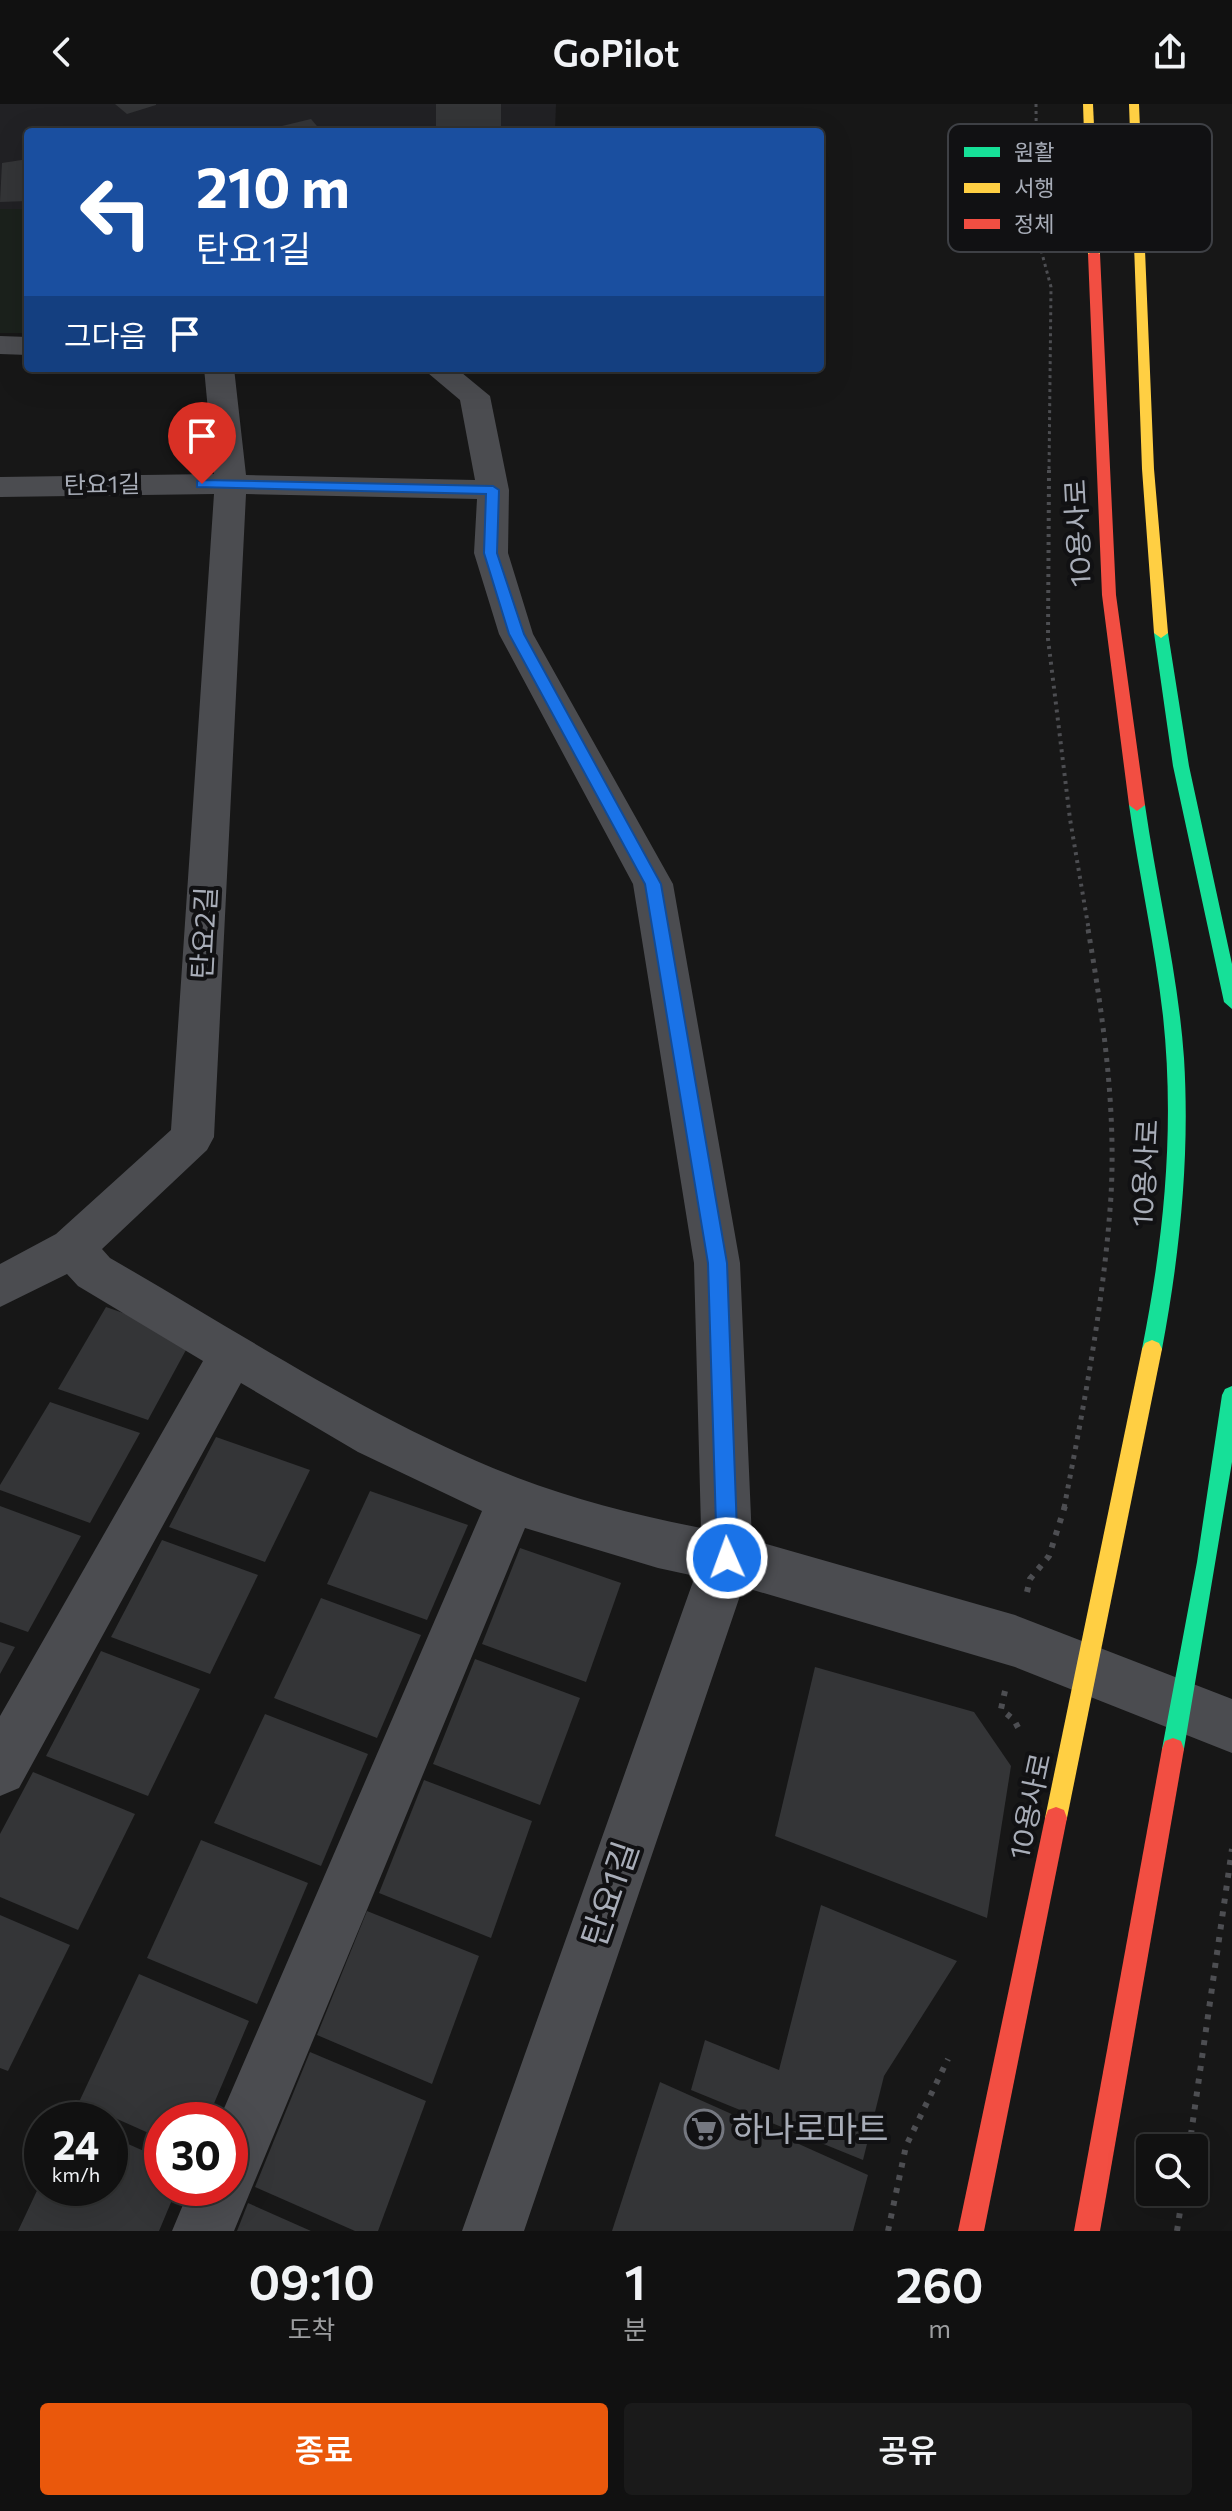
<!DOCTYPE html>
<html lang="ko">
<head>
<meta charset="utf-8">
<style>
	:root { --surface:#111; --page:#1a1a1a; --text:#f1f3f6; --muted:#9c9d9f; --line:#303131; --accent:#ea580c }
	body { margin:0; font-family:Commissioner,"Noto Sans KR",sans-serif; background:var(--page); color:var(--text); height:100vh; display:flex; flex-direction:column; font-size:30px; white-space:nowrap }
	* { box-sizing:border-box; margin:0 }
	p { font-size:26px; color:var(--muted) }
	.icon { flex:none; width:44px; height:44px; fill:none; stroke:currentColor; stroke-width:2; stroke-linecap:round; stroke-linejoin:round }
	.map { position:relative; height:2127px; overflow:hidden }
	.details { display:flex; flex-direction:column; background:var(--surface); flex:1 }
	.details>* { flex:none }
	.guide { position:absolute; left:24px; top:24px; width:800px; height:244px; border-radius:8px; box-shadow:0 8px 32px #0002,0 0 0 2px var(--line); background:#1a4fa0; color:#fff; overflow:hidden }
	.tools { position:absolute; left:1136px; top:2030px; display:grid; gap:16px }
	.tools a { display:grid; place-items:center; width:72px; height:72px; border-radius:8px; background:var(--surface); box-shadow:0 8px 32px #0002,0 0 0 2px var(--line); font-size:40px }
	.speed { position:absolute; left:24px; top:1998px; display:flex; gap:16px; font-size:40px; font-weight:700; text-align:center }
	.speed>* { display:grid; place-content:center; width:104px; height:104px; border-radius:50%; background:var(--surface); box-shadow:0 8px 32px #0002,0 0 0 2px var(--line); line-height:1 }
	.speed small { font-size:20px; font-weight:400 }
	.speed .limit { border:12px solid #d22; background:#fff; color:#111 }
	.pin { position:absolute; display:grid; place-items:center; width:68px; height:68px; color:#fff; margin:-82px -34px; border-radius:50% 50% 50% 0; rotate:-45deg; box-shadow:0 0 8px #0007 }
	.pin .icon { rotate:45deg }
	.me { position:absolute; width:88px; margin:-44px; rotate:358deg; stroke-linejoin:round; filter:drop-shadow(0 0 6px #0008) }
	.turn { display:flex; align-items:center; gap:28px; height:168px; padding:0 40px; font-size:36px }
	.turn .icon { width:104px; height:104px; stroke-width:2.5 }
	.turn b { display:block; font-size:56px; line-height:68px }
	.then { display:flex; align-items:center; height:76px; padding:0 40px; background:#0003; gap:16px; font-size:30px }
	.eta { display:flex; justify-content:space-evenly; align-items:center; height:136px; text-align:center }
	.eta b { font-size:48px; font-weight:600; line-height:56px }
	.primary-button { display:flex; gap:16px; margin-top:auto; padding:16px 40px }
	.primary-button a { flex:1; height:92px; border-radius:8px; background:var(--accent); color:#fff; font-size:32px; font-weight:600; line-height:92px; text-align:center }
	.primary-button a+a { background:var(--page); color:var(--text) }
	header { display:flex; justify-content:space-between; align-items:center; height:104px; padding:0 40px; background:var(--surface); font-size:36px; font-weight:600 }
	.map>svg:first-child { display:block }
	.built { fill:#212124 }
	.green { fill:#1b211c }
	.building { fill:#343537 }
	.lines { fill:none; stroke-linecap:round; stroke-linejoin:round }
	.path-far3 { stroke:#4d4e52; stroke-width:3; stroke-dasharray:3 4; stroke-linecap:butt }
	.path-far2 { stroke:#4d4e52; stroke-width:4; stroke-dasharray:3 5; stroke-linecap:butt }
	.path-far1 { stroke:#4d4e52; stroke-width:5; stroke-dasharray:4 6; stroke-linecap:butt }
	.path { stroke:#4d4e52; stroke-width:6; stroke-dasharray:5 8; stroke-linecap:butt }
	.street { fill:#4b4c50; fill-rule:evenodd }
	.fast { fill:#16e098; fill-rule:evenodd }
	.slow { fill:#ffcf43; fill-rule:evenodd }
	.jam { fill:#f24e42; fill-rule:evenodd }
	.route { fill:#1a73e8; stroke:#114b97; stroke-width:2 }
	.labels { text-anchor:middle; stroke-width:8; stroke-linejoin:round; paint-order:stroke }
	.far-street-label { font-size:24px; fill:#a8adb8; stroke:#111113 }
	.street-label { font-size:28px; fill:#a8adb8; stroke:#111113 }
	.near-street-label { font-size:34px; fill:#a8adb8; stroke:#111113 }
	.near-poi-label { font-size:34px; fill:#a8adb8; stroke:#111113; text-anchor:start }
	.key { fill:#111113; stroke:#3e4045; stroke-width:2 }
	.key-label { font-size:22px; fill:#a8adb8 }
</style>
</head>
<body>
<header><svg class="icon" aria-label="back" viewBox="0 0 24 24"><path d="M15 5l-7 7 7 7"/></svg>GoPilot<svg class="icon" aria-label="share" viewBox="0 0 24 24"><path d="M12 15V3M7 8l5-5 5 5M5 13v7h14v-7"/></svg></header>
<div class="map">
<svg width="1232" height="2127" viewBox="0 0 1232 2127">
	<rect width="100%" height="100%" fill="#171717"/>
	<polygon class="built" points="0,0 556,0 555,28 28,28 28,105 0,105"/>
	<rect class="green" x="0" y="105" width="28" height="124"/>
	<g class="building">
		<polygon points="115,0 156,0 156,1 127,10"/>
		<rect x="436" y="0" width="65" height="28"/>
		<polygon points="311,15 322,28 261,28 261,27"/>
		<polygon points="28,55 28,97 0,98 2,59"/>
		<polygon points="106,1203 193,1233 148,1316 58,1285"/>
		<polygon points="50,1298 140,1329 90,1419 0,1386 0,1381"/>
		<polygon points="216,1333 310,1366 265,1458 169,1423"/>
		<polygon points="370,1387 468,1421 427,1516 327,1480"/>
		<polygon points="0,1402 81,1432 28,1528 0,1518"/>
		<polygon points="162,1436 258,1471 210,1570 111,1533"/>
		<polygon points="520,1444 621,1479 586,1578 482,1540"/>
		<polygon points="321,1494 421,1531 377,1634 274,1594"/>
		<polygon points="0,1538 15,1543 0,1570"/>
		<polygon points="101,1547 200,1585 148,1692 46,1652"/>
		<polygon points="475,1555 580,1594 540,1701 433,1660"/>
		<polygon points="815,1563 974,1608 1011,1662 987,1814 775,1732"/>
		<polygon points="265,1610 368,1650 321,1762 214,1719"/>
		<polygon points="33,1668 135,1710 78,1826 0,1793 0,1730"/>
		<polygon points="424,1676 532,1717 491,1834 379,1789"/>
		<polygon points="201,1736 308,1779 257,1900 147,1854"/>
		<polygon points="821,1801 957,1857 884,1972 863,2056 691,1986 705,1936 779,1966"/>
		<polygon points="367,1807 479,1852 432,1980 317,1931"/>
		<polygon points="0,1811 70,1841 8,1967 0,1964"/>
		<polygon points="139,1870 249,1917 207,2016 162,2016 162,2035 79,1998"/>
		<polygon points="310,1948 426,1997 378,2127 355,2127 255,2083"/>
		<polygon points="660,1978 868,2071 853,2127 612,2127"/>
		<polygon points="110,2032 162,2055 162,2084 177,2084 159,2127 18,2127 42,2076 42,2084 110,2084"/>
		<polygon points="248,2099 311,2127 237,2127"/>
	</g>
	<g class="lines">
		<polyline class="path-far3" points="1036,0 1037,131 1051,183 1049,368"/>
		<polyline class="path-far2" points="1049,366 1048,535 1070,715 1089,827"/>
		<path class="path-far1" d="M1064 1404C1084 1301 1104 1197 1111 1092 1116 1003 1103 913 1088 825"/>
		<g class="path">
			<polyline points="1027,1488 1030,1475 1049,1452 1065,1402"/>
			<polyline points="1005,1587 1001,1605 1014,1616 1021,1629"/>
			<polyline points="1189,2044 1232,1745"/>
			<polyline points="888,2127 906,2042 948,1955"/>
			<polyline points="1177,2127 1183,2088"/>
		</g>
		<g class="street">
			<polygon points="0,232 28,233 28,251 0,250"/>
			<path d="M204 264H234L246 371 475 376 460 296 422 264H456L490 292 509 386 508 449 533 530 673 780 740 1159 752 1436 1015 1511 1232 1595V1649L1015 1563 743 1483 524 2127H462L695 1472 658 1464 525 1424 234 2127H172L190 2084H230V2016H219L482 1407 358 1348 241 1279 19 1684 0 1692V1612L203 1257 78 1182 67 1170 0 1203V1160L56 1130 171 1026 214 390 0 393V373L214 370ZM246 390 477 395 474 449 499 530 633 780 694 1159 701 1424C641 1412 575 1396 518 1374 376 1319 242 1230 110 1154L102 1145 207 1046 214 1033Z"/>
		</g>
		<g class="fast">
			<polygon points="1161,524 1168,529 1189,662 1232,860 1232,905 1224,898 1173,662 1154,529"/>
			<path d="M1137 695 1145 701C1157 785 1178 869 1184 954 1190 1052 1180 1149 1162 1245L1159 1251 1152 1254 1145 1251 1142 1245C1164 1135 1175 1024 1163 912 1155 841 1139 771 1129 701Z"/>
			<polygon points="1232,1282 1232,1358 1184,1645 1181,1653 1173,1656 1165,1653 1162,1645 1197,1458 1222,1291 1225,1285"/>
		</g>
		<g class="slow">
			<polygon points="1083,0 1093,0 1100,150 1094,153 1088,150"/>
			<polygon points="1129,0 1139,0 1154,365 1168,529 1161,534 1154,529 1142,365"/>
			<polygon points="1152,1236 1159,1239 1162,1245 1067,1714 1064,1722 1056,1725 1048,1722 1045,1714 1142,1245 1145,1239"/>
		</g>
		<g class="jam">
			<polygon points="1094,147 1100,150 1116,491 1145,701 1137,707 1129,701 1102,491 1088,150"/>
			<polygon points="1173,1634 1181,1637 1184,1645 1100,2127 1074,2127 1162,1645 1165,1637"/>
			<polygon points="1056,1703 1064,1706 1067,1714 984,2127 958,2127 1045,1714 1048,1706"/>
		</g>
	</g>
	<polygon class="route" points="202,376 493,382 499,386 497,449 524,530 661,780 727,1159 738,1454 735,1461 727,1464 720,1461 717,1454 708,1159 645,780 509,530 484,449 486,390 197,383 197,377"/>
	<defs>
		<g id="supermarket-ring" transform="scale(2)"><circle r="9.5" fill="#111113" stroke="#757880" stroke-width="1.5"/><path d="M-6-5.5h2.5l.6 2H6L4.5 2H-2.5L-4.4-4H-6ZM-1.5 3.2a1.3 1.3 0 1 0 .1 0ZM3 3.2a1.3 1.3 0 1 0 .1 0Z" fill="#757880"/></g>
	</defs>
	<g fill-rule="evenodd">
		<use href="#supermarket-ring" x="704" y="2025"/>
	</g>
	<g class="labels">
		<g class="far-street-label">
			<text transform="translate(102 381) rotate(-1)" y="8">탄요1길</text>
		</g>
		<g class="street-label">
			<text transform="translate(1078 429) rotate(-93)" y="10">10용사로</text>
			<text transform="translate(204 829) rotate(-87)" y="10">탄요2길</text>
			<text transform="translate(1145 1069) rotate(-87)" y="10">10용사로</text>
			<text transform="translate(1030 1702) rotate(-78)" y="10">10용사로</text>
		</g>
		<g class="near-street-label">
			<text transform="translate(610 1790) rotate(-71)" y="12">탄요1길</text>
		</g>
		<g class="near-poi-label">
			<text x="732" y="2037">하나로마트</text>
		</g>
	</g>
	<rect x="948" y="20" width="264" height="128" rx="12" class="key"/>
	<rect x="964" y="43" width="36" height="10" fill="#16e098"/>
	<rect x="964" y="79" width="36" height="10" fill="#ffcf43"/>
	<rect x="964" y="115" width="36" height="10" fill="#f24e42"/>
	<g class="key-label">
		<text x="1014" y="56">원활</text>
		<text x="1014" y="92">서행</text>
		<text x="1014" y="128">정체</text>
	</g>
</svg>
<div class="tools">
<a><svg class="icon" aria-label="search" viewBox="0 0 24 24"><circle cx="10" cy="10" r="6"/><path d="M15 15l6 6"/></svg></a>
</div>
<div class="speed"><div>24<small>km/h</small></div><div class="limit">30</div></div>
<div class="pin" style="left:202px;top:380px;background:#d93025"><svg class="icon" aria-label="arrive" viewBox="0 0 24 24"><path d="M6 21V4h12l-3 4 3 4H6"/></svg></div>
<svg class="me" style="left:727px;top:1454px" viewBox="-20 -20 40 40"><circle r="17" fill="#1a73e8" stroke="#fff" stroke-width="3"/><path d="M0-11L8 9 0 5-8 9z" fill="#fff"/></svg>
<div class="guide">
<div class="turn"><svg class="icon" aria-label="left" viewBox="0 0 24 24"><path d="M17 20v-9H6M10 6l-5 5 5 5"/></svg><div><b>210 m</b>탄요1길</div></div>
<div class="then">그다음<svg class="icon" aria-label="arrive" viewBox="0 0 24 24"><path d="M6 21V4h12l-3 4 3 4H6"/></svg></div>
</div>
</div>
<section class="details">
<div class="eta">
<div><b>09:10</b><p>도착</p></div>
<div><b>1</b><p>분</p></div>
<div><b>260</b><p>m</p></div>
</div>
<div class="primary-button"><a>종료</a><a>공유</a></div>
</section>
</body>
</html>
